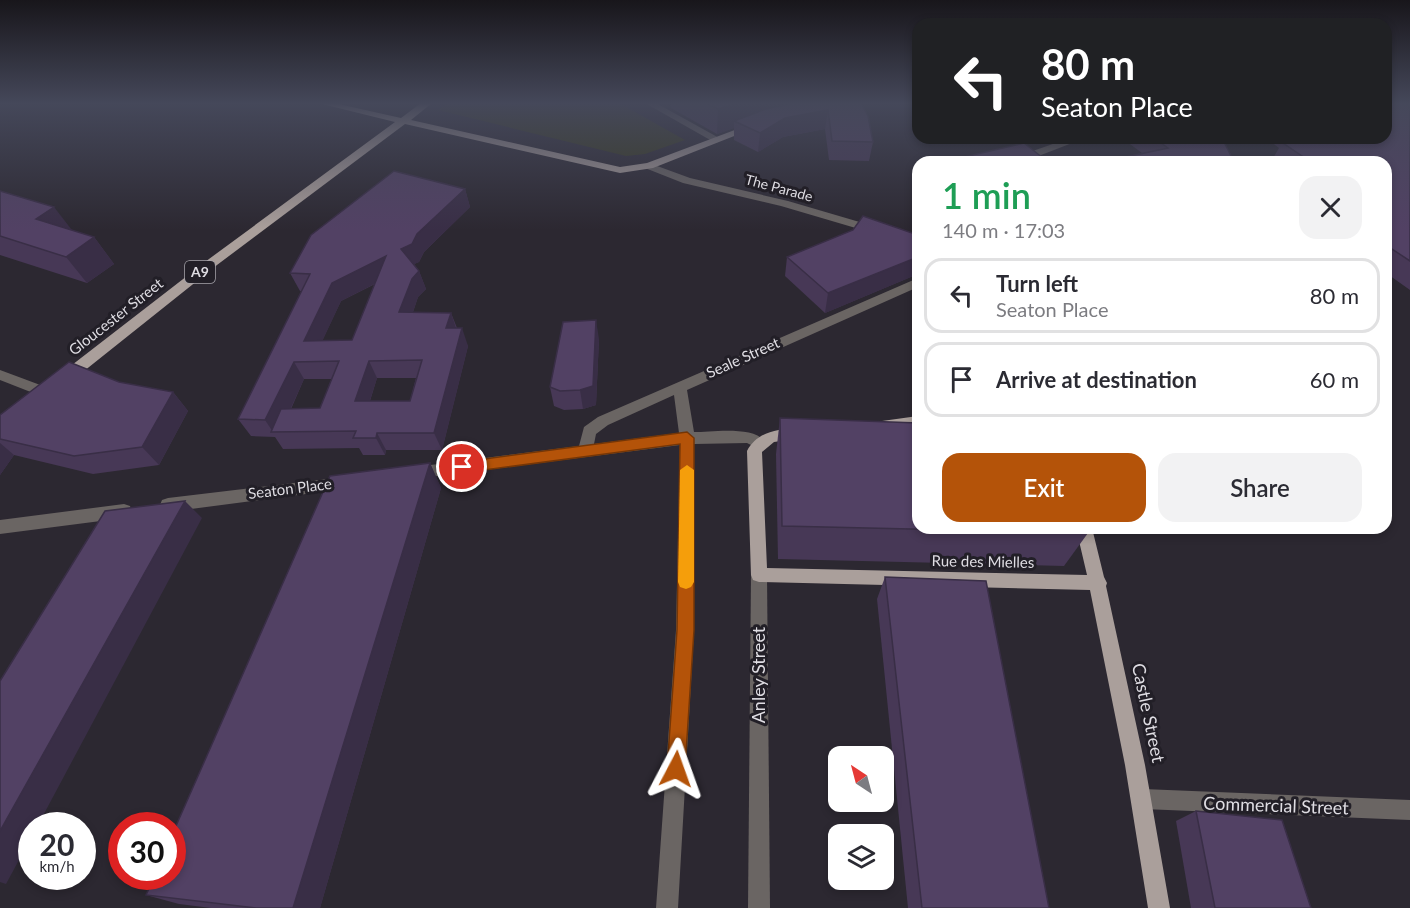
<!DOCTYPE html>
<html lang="en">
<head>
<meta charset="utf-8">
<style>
	:root { --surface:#fff; --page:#f2f2f3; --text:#2b2b33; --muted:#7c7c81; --line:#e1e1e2; --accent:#b45309 }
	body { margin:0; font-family:Lato,sans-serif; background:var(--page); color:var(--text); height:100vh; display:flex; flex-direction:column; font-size:22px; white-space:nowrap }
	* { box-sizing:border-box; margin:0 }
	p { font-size:20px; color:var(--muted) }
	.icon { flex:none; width:33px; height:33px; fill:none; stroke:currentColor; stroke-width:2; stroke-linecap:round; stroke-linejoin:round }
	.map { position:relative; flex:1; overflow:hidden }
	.side { position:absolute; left:912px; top:156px; width:480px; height:378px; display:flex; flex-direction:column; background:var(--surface); border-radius:18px; box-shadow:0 3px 9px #0003 }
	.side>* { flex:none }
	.guide { position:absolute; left:912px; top:18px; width:480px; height:126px; border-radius:18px; box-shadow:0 3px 9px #0003; background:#202124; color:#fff; overflow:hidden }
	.needle { width:39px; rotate:324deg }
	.buttons { position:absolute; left:828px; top:746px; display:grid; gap:12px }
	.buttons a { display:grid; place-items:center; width:66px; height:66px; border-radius:12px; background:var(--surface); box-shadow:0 3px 9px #0003; font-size:30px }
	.speed { position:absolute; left:18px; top:812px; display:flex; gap:12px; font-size:30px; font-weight:700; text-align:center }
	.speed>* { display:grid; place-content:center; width:78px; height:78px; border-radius:50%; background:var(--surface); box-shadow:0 3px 9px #0003; line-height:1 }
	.speed small { font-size:15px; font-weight:400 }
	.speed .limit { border:9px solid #d22; background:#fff; color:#111 }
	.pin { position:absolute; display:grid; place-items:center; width:51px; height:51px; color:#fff; margin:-26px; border:3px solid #fff; border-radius:50%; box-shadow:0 2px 6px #0007 }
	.me { position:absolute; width:66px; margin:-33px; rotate:4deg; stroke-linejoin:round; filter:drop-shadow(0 0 4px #0008) }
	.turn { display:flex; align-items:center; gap:21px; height:126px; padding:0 30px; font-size:27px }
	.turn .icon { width:78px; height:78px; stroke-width:2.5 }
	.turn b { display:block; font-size:42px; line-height:51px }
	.round { display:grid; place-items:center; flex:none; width:63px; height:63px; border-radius:18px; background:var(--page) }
	.head { display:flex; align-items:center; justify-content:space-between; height:102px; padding:0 30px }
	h1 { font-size:36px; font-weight:600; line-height:45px; color:#1e9e55 }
	.action { display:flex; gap:12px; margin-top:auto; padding:12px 30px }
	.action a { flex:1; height:69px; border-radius:18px; background:var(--accent); color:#fff; font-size:24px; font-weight:600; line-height:69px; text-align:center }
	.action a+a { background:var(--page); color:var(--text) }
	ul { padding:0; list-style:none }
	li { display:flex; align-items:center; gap:18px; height:75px; margin:0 12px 9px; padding:0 18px; border:3px solid var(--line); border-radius:18px }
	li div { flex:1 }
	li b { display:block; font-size:22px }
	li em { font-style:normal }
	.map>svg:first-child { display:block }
	.green { fill:#37391c }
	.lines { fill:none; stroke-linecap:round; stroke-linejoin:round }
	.minor { fill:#6a6563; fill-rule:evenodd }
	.major { fill:#aa9f9b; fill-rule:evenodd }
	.wall { fill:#473856; fill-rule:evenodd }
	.shaded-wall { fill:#392e46 }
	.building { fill:#524164; stroke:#392e46; stroke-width:1.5; fill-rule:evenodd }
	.route { fill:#b45309; stroke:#753606; stroke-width:1.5 }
	.slow { fill:#f59e0b }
	.labels { text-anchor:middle; stroke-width:6; stroke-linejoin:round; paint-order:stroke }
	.far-street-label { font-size:14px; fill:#dfdde3; stroke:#221f27 }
	.shield { fill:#221f27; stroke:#a6a4ab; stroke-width:1.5 }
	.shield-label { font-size:14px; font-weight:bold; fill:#dfdde3 }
	.street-label { font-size:15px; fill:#dfdde3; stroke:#221f27 }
	.near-street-label { font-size:18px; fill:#dfdde3; stroke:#221f27 }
</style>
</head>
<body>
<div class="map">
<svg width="1410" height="908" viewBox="0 0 1410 908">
	<rect width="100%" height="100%" fill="#2c2831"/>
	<polygon class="green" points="448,103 619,103 685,140 645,154 626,156 438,110"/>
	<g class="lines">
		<g class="minor">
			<polygon points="645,103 656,103 721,139 712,141"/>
			<polygon points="1070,138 1085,138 1036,157 1036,162 1026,162 1027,153"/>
			<polygon points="649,163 690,178 788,201 880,228 882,230 876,234 781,206 683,183 645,168 644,166"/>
			<path d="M918 278V287L687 390 694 432C712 432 756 425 766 443L764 447 759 449 747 443 694 444V630L678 908H656L676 630 680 445 415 479 410 477 407 473 410 469 415 467 579 446 584 427 598 417ZM674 395 679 433 594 444 596 434 608 425Z"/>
			<polygon points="0,370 51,389 53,393 46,398 0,380"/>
			<polygon points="344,477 349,479 352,483 349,487 344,489 168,512 162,510 160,505 162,500 168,498"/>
			<polygon points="124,504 130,506 132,511 130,516 124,518 0,534 0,520"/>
			<polygon points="759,568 765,570 767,575 770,908 748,908 751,575 753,570"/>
			<polygon points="1143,789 1410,800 1410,820 1143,809 1136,806 1133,799 1136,792"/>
		</g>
		<g class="major">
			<polygon points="318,103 334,103 401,118 421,103 432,103 411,120 620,167 647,163 748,125 757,127 653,168 620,173 405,124 217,265 69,383 59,383 57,379 59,375 209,259 395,122"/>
			<polygon points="918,416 918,428 887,431 882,429 880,425 882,421"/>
			<path d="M797 428 802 430 804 434 802 438 774 442 762 452 767 568 1087 575 1076 528H1092L1104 577 1107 583 1106 586 1145 765 1170 908H1148L1125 765 1090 590 759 582 753 580 751 575 747 451C757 432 777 429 797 428Z"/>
		</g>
	</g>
	<g class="wall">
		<polygon points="671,103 861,103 873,142 869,161 829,160 825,129 783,137 758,152 734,140 734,128 717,134 671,108"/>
		<polygon points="1410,103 1410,290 1386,273 1386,162 1274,162 1272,160 1279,148 1266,138 1386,138"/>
		<polygon points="1122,138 1222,138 1234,162 1119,162 1121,158 1142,153"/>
		<path d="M465 189 470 207 424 252 419 262 414 264 419 271 426 289 418 297 413 312 451 313 457 328 468 346 442 450H386L385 455H363L359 448 283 449 275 437 251 436 238 419 302 291H300L290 273ZM375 284 352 340 322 341 341 301ZM377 378H416L410 401H370ZM304 379H332L320 408 291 409Z"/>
		<polygon points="0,191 72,231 94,237 114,264 87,283 0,255"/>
		<polygon points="918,235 918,274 825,313 785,276 787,257"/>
		<polygon points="599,339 596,405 583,409 564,410 554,406 550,387"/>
		<polygon points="119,382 173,392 188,411 159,465 93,474 14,455 0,475 0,415"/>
		<polygon points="780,418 1088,533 1064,566 778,559 776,454"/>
		<polygon points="430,463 441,488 320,908 211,908 179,904 146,895"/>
		<polygon points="885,577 1049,908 908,908 877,599"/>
		<polygon points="1196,811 1311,908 1191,908 1176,821"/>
	</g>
	<g class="shaded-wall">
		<polygon points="736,103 838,103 734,121 734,128 717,134 718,109"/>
		<polygon points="828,110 825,129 783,137 758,152 760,133 785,118"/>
		<polygon points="465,189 470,207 424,252 419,262 408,267 401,249"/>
		<polygon points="54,207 75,234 36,219"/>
		<polygon points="94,237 114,264 87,283 66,257"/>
		<polygon points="386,256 394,274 341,301 314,359 304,341 332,283"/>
		<polygon points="918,257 918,274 825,313 828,293"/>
		<polygon points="419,271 426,289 418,297 407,330 399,312 412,279"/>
		<polygon points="451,313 457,331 446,328"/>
		<polygon points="596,320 599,339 596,405 583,409 580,390"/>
		<polygon points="462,328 468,346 442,450 434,433"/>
		<polygon points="369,361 377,378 364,419 355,401"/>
		<polygon points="294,362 304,379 280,432 273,432 265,420"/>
		<polygon points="173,392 188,411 159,465 142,447"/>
		<polygon points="377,433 386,450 385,455 376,438"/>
		<polygon points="0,443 14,455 0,475"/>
		<polygon points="430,463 441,488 320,908 293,908"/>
		<polygon points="185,501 202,518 38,825 32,825 32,836 6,884 0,882 0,831"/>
	</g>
	<g class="building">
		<polygon points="706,103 736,103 718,109"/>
		<polygon points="793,103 861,103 868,116 873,142 832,141 828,110 785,118 760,133 734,121 766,109"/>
		<polygon points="1386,103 1410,103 1410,261 1386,245 1386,162 1311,162 1283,143 1302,139 1300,138 1386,138"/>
		<polygon points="1154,138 1222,138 1234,162 1126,162 1121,158 1168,148"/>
		<polygon points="1024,143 1048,162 943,162"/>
		<path d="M394 171 465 189 417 234 412 244 401 249 419 271 412 279 399 312 451 313 446 328H462L434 433H377L376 438H353L356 431 271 432 281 409 320 408 339 361 294 362 265 420 238 419 310 274 290 273 311 235ZM386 256 352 340 304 341 332 283ZM422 360 410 401H355L369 361Z"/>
		<polygon points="0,191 54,207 36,219 94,237 66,257 0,236"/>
		<polygon points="863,216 918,235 918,257 828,293 787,257 853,230"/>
		<polygon points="596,320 593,386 580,390 560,391 550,387 563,322"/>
		<polygon points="69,362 119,382 173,392 142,447 74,456 0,439 0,415"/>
		<polygon points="780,418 918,423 918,528 1087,528 1088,533 782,526"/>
		<polygon points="430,463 293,908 256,908 146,895 155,876 172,876 172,835 330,476"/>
		<polygon points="185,501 0,831 0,681 105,511"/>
		<polygon points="885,577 986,581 1049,908 922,908"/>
		<polygon points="1196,811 1282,820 1311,908 1215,908"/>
	</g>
	<linearGradient id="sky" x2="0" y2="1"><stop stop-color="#18161b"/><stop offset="0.45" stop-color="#45485a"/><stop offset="1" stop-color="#45485a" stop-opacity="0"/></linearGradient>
	<rect width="1410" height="230" fill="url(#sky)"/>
	<polygon class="route" points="687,432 694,438 694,630 685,769 682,775 676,778 670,775 667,769 677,630 680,444 462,473 455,467 462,462"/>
	<polygon class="slow" points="687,465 694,470 694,582 691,587 686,589 680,587 678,582 680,470"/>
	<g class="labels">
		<g class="far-street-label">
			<text transform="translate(779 188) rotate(15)" y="5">The Parade</text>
		</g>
		<rect class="shield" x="185" y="261" width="30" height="22" rx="4.5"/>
		<g class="shield-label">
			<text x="200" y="277">A9</text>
		</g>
		<g class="street-label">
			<text transform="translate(116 317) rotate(-38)" y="5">Gloucester Street</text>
			<text transform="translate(743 358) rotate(-24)" y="5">Seale Street</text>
			<text transform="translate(290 489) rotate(-7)" y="5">Seaton Place</text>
			<text transform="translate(983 562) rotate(1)" y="5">Rue des Mielles</text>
		</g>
		<g class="near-street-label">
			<text transform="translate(759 675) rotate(-90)" y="6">Anley Street</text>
			<text transform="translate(1148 713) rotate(78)" y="6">Castle Street</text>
			<text transform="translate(1276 806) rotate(2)" y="6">Commercial Street</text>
		</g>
	</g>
</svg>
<div class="buttons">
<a><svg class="needle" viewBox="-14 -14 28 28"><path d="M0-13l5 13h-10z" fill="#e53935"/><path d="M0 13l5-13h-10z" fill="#7c7c81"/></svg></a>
<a><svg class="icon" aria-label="layers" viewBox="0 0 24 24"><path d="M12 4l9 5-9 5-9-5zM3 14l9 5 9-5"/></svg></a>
</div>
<div class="speed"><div>20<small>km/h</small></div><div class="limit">30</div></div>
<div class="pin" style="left:462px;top:467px;background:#d93025"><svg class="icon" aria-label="arrive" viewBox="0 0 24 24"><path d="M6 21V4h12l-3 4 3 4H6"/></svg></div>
<svg class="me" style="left:676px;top:769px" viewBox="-20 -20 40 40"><path d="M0-17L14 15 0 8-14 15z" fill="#b45309" stroke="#fff" stroke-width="4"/></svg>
<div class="guide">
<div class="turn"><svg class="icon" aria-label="left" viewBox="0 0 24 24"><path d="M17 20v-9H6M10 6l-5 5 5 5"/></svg><div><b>80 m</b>Seaton Place</div></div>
</div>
<section class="side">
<div class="head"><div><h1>1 min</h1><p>140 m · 17:03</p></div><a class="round"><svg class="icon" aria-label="close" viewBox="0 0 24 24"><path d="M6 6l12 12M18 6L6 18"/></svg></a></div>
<ul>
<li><svg class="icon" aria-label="left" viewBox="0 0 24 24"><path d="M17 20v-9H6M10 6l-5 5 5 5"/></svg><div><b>Turn left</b><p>Seaton Place</p></div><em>80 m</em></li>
<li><svg class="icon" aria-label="arrive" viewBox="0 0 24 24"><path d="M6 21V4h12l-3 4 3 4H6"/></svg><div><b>Arrive at destination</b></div><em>60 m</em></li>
</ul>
<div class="action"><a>Exit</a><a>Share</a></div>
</section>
</div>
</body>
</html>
